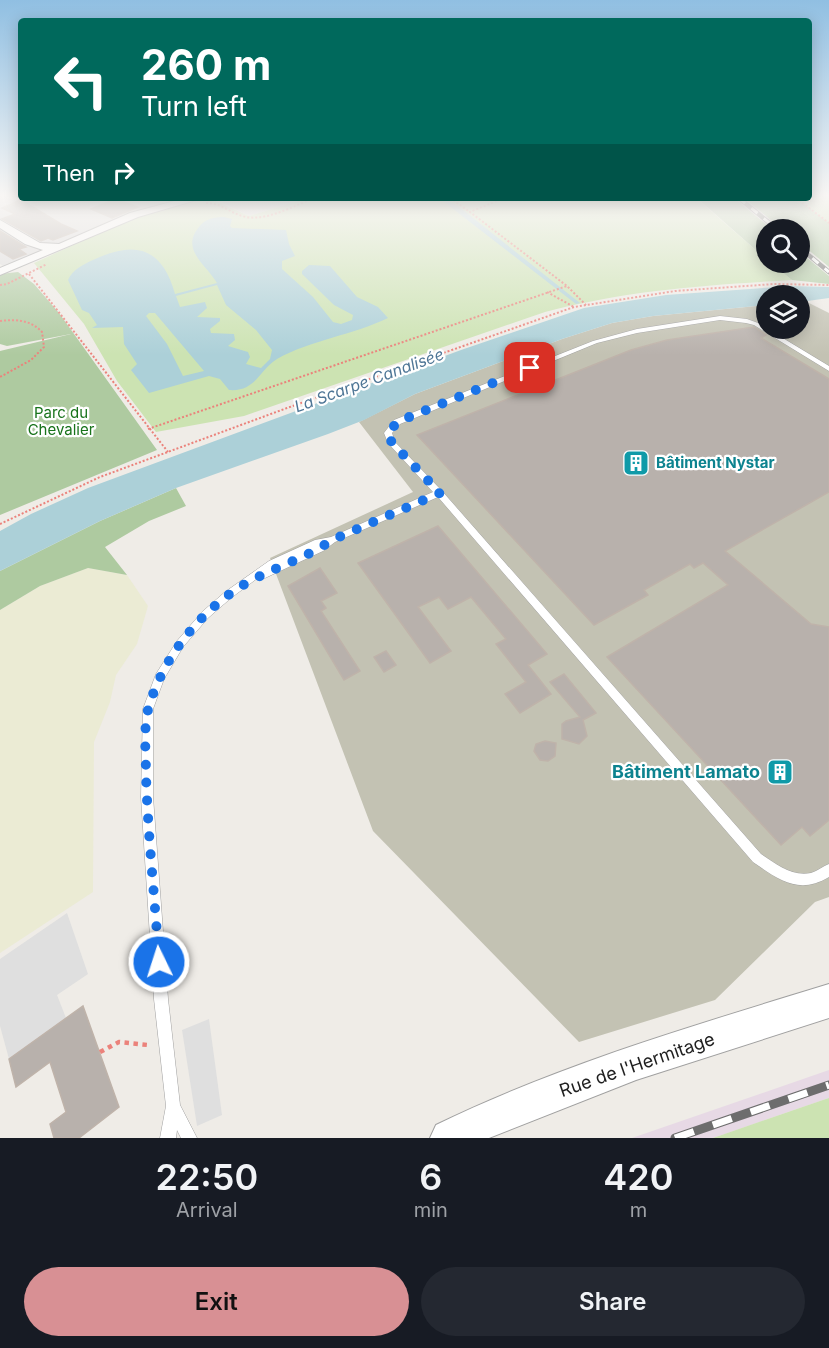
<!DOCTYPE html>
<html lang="en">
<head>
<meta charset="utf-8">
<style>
	:root { --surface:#171b24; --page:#242831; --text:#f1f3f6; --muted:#9ea1a6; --accent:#d89094 }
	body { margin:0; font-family:Inter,sans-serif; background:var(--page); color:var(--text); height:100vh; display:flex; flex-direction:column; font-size:22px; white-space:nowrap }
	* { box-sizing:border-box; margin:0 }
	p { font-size:20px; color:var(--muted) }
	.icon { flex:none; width:33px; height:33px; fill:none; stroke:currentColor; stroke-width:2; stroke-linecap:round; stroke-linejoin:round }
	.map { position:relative; height:1138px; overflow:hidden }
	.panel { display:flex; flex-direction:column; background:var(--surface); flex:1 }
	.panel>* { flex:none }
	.guide { position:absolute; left:18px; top:18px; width:794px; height:183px; border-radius:6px; box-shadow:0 3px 15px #0003; background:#00695c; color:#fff; overflow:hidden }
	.tools { position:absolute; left:756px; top:219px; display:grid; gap:12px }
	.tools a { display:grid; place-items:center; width:54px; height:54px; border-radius:50%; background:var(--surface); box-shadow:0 3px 15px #0003; font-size:30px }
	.pin { position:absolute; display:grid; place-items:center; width:51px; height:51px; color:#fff; margin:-26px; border-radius:12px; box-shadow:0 3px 9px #0006 }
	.me { position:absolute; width:66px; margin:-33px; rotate:356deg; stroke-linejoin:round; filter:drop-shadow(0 0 4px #0008) }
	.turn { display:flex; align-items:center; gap:21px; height:126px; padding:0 24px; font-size:27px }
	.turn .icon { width:78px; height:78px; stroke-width:2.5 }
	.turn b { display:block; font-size:42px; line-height:51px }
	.then { display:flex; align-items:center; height:57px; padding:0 24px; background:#0003; gap:12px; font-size:22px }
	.eta { display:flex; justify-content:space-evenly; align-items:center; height:102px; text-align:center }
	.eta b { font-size:36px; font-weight:600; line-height:42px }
	.button { display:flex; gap:12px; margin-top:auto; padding:12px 24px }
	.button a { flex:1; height:69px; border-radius:36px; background:var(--accent); color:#111; font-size:24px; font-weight:600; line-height:69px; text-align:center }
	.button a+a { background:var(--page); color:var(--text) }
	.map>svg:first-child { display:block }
	.residential { fill:#dddcdc }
	.industrial { fill:#e7d9e5 }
	.construction { fill:#c3c2b3 }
	.farmland { fill:#ebebd4 }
	.grass { fill:#cce3b2 }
	.forest { fill:#aecaa0 }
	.parking { fill:#dfdfdf }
	.water { fill:#acd0d8; fill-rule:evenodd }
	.building { fill:#b8b1ac; stroke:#bfb3aa; stroke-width:1.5 }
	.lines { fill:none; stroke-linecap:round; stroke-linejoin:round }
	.service-casing { stroke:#a0a0a0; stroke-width:1 }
	.minor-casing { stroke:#a0a0a0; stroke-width:2 }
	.tertiary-casing { stroke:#a0a0a0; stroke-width:2 }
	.path-far1 { stroke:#eb827b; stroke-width:2; stroke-dasharray:2 2; stroke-linecap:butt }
	.path { stroke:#eb827b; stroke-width:4.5; stroke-dasharray:4.5 4.5; stroke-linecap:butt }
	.service { fill:#fff; fill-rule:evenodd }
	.minor { fill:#fff; fill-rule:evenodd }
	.tertiary { fill:#fff; fill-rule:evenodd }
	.rail-far1-casing { stroke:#6d6d6d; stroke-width:4.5 }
	.rail-casing { stroke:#6d6d6d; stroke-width:9 }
	.rail-far1 { stroke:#fff; stroke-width:3; stroke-dasharray:8; stroke-linecap:butt }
	.rail { stroke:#fff; stroke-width:7; stroke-dasharray:20; stroke-linecap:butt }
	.route { stroke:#1a73e8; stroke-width:10; stroke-dasharray:0 18 }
	.labels { text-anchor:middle; stroke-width:4.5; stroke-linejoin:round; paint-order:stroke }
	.park-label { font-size:15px; fill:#18731b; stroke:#fff }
	.culture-label { font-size:15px; font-weight:bold; fill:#0d838f; stroke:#fff; text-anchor:start }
	.water-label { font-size:16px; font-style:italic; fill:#4e7696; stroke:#fff }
	.near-culture-label { font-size:18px; font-weight:bold; fill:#0d838f; stroke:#fff; text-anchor:end }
	.near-street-label { font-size:18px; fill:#1f1f1f; stroke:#fff }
</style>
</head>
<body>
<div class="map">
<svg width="829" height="1138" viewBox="0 0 829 1138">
	<rect width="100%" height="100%" fill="#efece7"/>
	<g class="residential">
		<polygon points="0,196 21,196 21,198 209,198 128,220 54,254 51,253 6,268 0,264"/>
		<polygon points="213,198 308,198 249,216"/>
	</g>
	<g class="industrial">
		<polygon points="734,198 744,198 782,229 772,229"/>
		<polygon points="829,1070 829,1098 713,1138 632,1138"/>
	</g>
	<polygon class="construction" points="805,301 829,313 829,897 815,902 715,1000 579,1042 373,831 270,558 413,492 359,422 415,394 562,339 612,323 653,316 766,305 766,328 800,328 800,302"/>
	<polygon class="farmland" points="88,568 127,575 148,606 137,644 116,675 110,702 94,742 93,892 0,953 0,610 40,586"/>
	<g class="grass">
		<polygon points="809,196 829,196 829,223 795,198 808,198"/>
		<path d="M209 198 249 216 308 198H696L766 259V262L771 263 792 280C706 285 628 290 545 312L244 416 156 432 117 381 84 324 34 263 128 220Z"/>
		<polygon points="829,1098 829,1138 713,1138 820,1101"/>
	</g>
	<g class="forest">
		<polygon points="697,198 734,198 772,229 766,230 766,259"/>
		<polygon points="744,198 796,198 829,223 829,267 800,243 800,230 782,229"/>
		<polygon points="800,252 829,276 829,284 792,280 771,263 800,262"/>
		<polygon points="18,272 34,284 59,313 157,450 0,515 0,351 71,334 7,346 0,344 0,274"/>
		<polygon points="176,488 186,506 149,521 105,547 127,575 88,568 40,586 0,610 0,571 100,521"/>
	</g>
	<g class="parking">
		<polygon points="67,913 88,974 57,995 66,1018 9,1059 0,1026 0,959"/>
		<polygon points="209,1019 222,1115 197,1126 182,1030"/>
	</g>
	<g class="water">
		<polygon points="439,198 445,198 458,206 580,303 576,304"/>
		<path d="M224 217 232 219 230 226 232 228 286 230 289 244 295 256 282 261V269L313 297 333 322 341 324 352 320 353 315 334 305 302 274V271L309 265 330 266 357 297 378 307 388 318C353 335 311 340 277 359 259 370 256 392 229 390L220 379 209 376 149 393 131 370 137 364 124 344 123 327 92 328 97 325 89 313 82 310 68 280C72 270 84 264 93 260 135 240 162 247 175 294L217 283C206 264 180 250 199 227 205 219 214 217 224 217ZM217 285 226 305 256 330 272 350 270 359 261 368 246 364 250 357 248 352 228 346 235 340 234 334 211 333 210 329 220 321V318L197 317 207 308 205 302 180 307 176 296ZM149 313H155L204 371 183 376 167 344 146 316Z"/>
		<polygon points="790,286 829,287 829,298 800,302 800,296 766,296 766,305 653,316 612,323 562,339 415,394 364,420 328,434 176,488 100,521 0,571 0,531 31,514 88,488 461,350 584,308 666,295"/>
	</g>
	<g class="building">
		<polygon points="115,199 138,207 112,218 91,209"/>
		<polygon points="21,200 61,224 77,231 53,240 48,238 41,241 2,219 15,214 2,208"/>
		<polygon points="0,231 26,247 19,249 26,254 13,259 0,251"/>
		<polygon points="754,327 766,335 761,338 829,379 829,492 725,551 811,624 829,627 829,820 810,836 802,827 781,845 607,657 728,585 703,563 694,568 690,564 644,590 648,595 594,625 417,435 631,350 667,340"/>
		<polygon points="438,526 547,654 528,665 551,694 520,713 505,694 526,682 496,644 506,639 471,597 448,609 439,597 418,607 451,651 430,663 358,563"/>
		<polygon points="320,568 337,593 321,601 326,608 321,611 360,671 344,680 288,586"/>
		<polygon points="386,651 396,665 384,672 374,657"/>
		<polygon points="564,674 596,713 583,720 587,736 579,744 562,739 562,724 566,721 580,717 550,682"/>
		<polygon points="545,741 556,743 555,756 548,761 540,760 534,751 536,744"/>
		<polygon points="83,1006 119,1107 79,1138 54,1138 50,1124 66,1112 50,1062 16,1087 9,1059"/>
	</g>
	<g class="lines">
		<g class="service-casing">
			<path id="service" d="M720 316 747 319 758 323 829 366V371L754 325 746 323 720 320 637 333 597 343 400 424 392 433 395 442 442 491 761 854C776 864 792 877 811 873 818 871 823 866 829 864V877C799 895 779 880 753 862L438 497 335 542 323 551 265 578 259 577 231 598 208 618 183 647 164 679 153 709V797L168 999 180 1105 197 1138H181L177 1130 176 1138H160L166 1106 154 999 141 797 143 709 156 674 177 641 202 612 225 592 269 561 315 540 331 537 433 492 388 443 384 433 394 420 593 341 637 329Z"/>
		</g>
		<g class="minor-casing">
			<polygon id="minor" points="186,198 203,198 138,217 0,275 0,268 43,250 25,244 0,228 0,220 40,243 59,244 130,213"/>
		</g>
		<g class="tertiary-casing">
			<path id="tertiary" d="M829 984V1018L636 1080 489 1138H430L436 1125C561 1064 696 1025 829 984Z"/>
		</g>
		<g class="path-far1">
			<polyline points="450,198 470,212"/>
			<polyline points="504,198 470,212 567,286 586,305"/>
			<polyline points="796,198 829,223"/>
			<path d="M206 203C222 203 231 214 246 217 268 221 295 205 315 198"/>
			<polyline points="29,274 168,452"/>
			<polyline points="0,285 7,284 47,264"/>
			<polyline points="547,292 574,307"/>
			<path d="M0 321C16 319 31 320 42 332L44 347 31 360 0 377"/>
			<polyline points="148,429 567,286"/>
			<polyline points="0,524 100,477 287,408 574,307 675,291 774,284 829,285"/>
		</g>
		<polyline class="path" points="100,1052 119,1042 148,1045"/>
		<use href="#service" class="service"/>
		<use href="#minor" class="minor"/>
		<use href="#tertiary" class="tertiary"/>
		<g class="rail-far1-casing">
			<g id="rail-far1">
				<polyline points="739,198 778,230"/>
				<polyline points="800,248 829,272"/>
			</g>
		</g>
		<g class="rail-casing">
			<polyline id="rail" points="675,1138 829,1085"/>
		</g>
		<use href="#rail-far1" class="rail-far1"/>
		<use href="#rail" class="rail"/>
	</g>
	<linearGradient id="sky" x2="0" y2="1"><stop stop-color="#90bfe2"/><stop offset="0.55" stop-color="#f8f6f4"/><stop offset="1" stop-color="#f8f6f4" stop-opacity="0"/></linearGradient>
	<rect width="829" height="355" fill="url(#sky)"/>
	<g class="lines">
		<path class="route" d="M159 962C155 900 148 837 146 775 146 754 143 726 149 706 162 663 191 623 227 596 259 571 299 563 332 540L440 493 392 443 388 434 397 422 530 368"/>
	</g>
	<defs>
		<g id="building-square" transform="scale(1.35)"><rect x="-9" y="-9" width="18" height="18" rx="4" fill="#0f9aa8" stroke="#fff"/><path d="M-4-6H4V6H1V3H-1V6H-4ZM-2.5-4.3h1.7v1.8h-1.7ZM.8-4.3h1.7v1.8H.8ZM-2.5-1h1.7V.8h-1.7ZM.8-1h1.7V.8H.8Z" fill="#fff"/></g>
	</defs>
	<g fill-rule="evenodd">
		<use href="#building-square" x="636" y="463"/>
		<use href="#building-square" x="780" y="772"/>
	</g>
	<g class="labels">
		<g class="park-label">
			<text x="61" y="418">Parc du<tspan x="61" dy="17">Chevalier</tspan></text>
		</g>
		<g class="culture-label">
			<text x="656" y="468">Bâtiment Nystar</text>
		</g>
		<g class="water-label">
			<text transform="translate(369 380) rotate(-20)" y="6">La Scarpe Canalisée</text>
		</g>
		<g class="near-culture-label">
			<text x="760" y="778">Bâtiment Lamato</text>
		</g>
		<g class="near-street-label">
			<text transform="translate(637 1065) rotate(-19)" y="6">Rue de l'Hermitage</text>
		</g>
	</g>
</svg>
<div class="tools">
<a><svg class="icon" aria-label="search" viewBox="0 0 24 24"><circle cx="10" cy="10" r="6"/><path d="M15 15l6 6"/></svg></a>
<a><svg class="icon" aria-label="layers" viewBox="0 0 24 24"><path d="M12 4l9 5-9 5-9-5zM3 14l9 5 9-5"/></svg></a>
</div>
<div class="pin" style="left:530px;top:368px;background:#d93025"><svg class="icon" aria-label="arrive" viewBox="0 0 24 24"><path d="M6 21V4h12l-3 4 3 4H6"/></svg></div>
<svg class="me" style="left:159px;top:962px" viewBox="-20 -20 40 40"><circle r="17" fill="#1a73e8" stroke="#fff" stroke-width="3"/><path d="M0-11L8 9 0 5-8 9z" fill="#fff"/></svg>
<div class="guide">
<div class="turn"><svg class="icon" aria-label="left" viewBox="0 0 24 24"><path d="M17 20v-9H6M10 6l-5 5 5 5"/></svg><div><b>260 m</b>Turn left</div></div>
<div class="then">Then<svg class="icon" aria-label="right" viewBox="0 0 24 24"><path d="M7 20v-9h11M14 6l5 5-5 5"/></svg></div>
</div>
</div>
<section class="panel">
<div class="eta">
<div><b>22:50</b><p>Arrival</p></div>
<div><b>6</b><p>min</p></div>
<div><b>420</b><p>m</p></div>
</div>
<div class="button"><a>Exit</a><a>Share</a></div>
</section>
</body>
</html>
